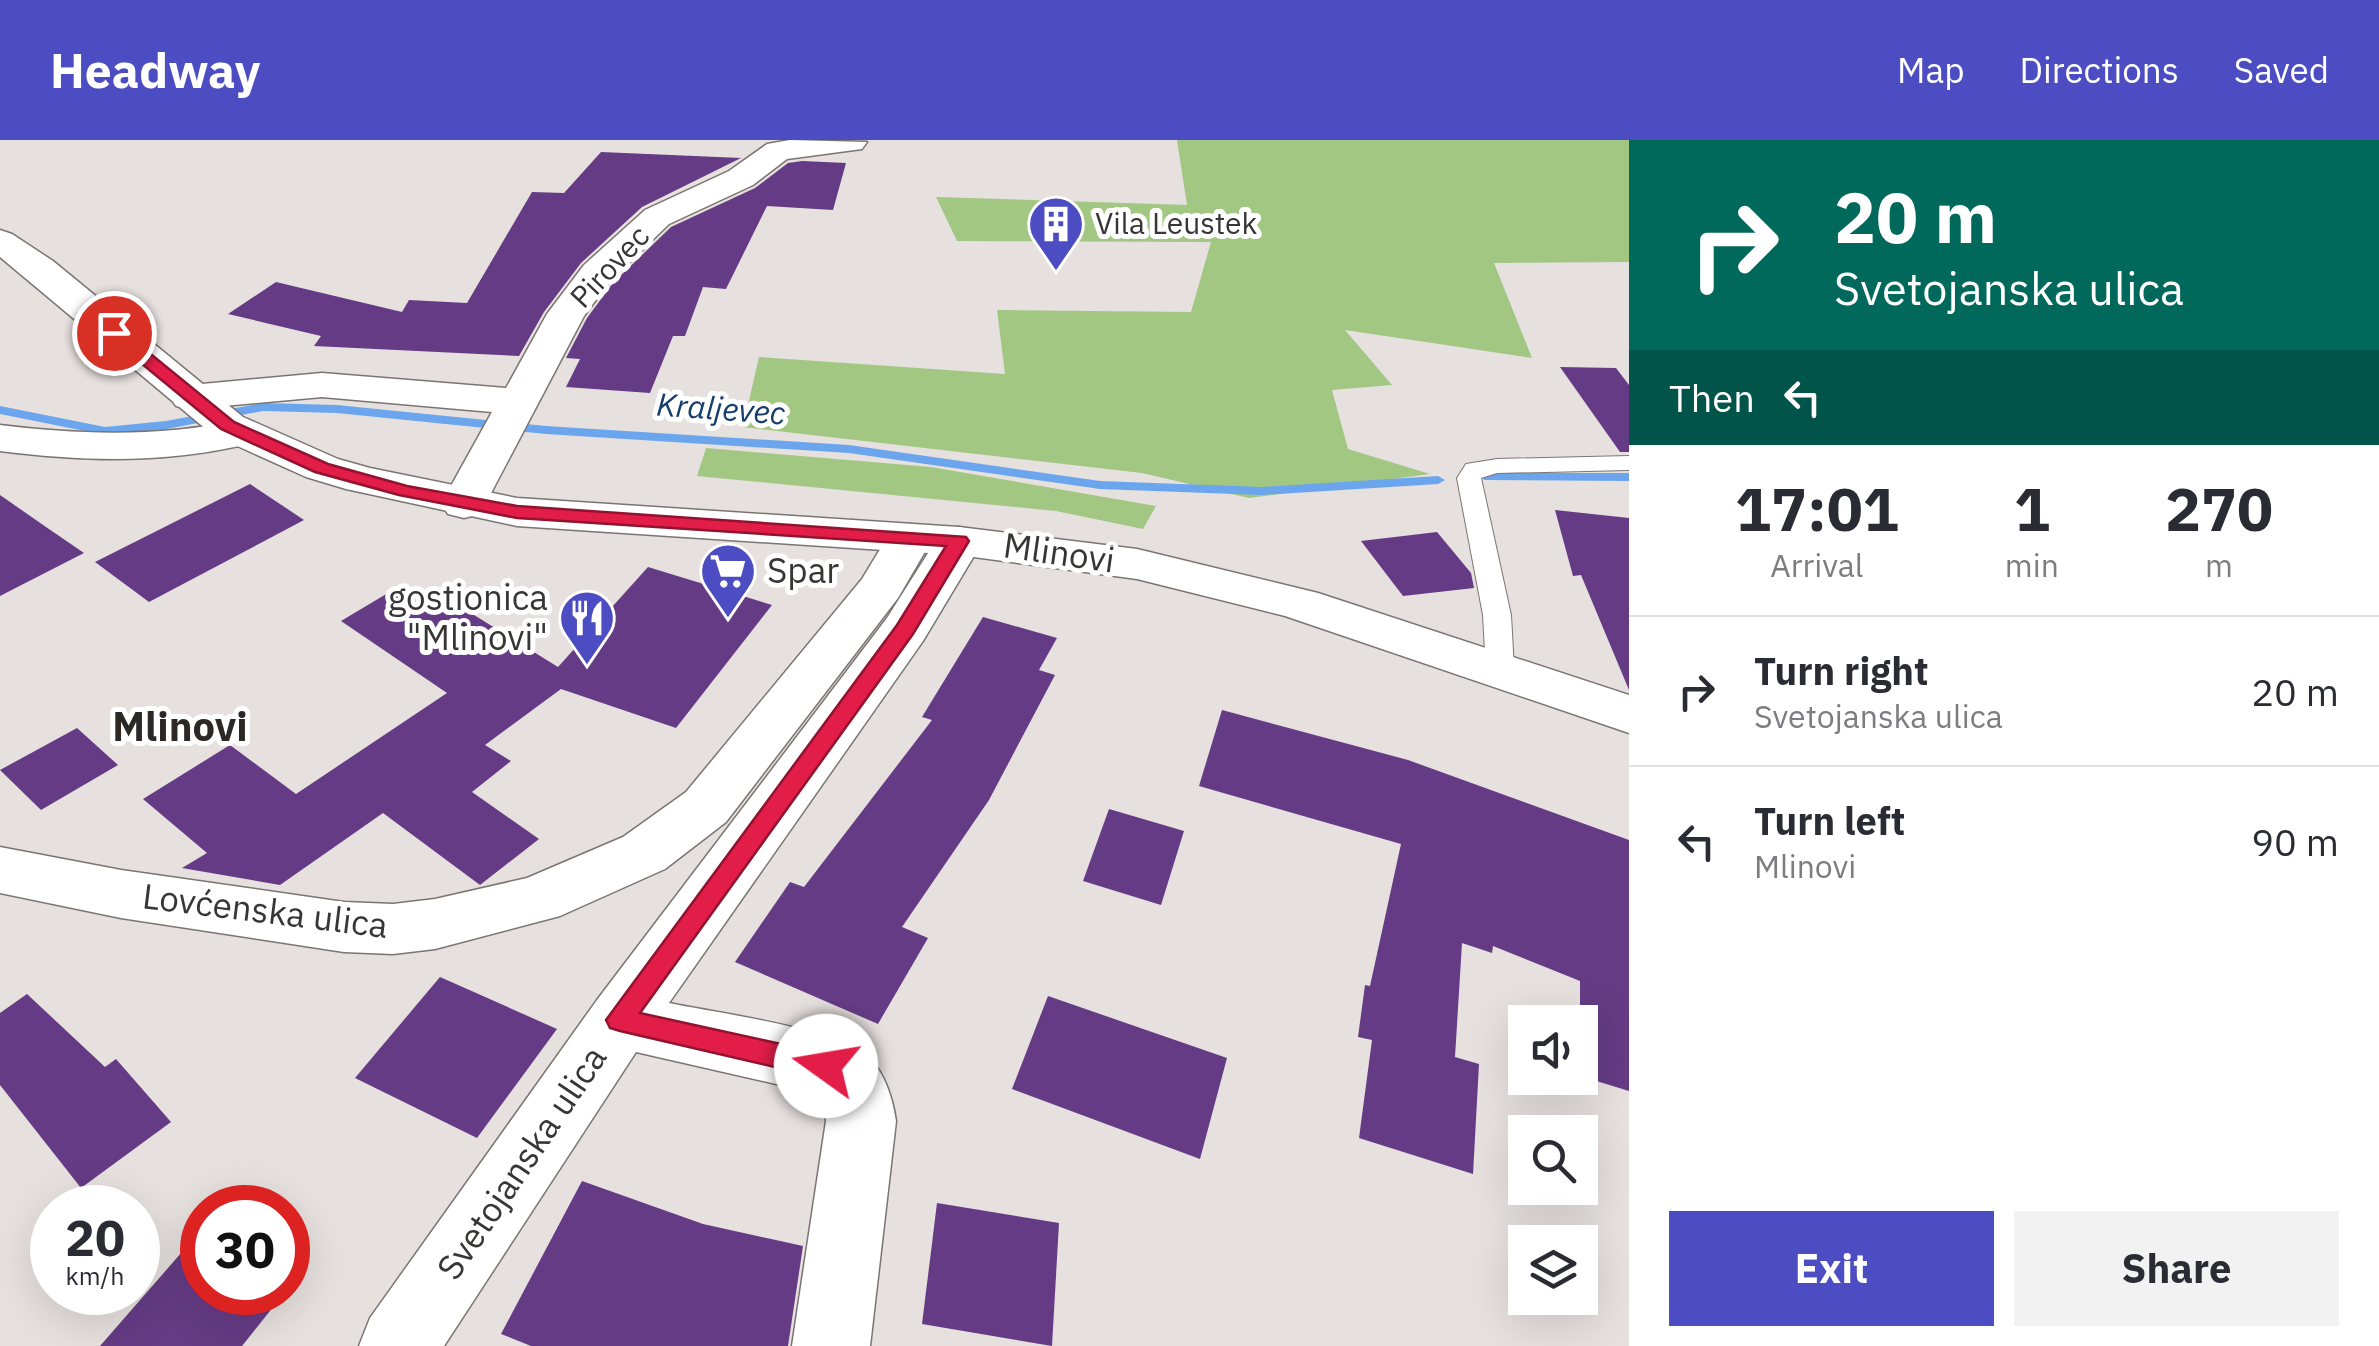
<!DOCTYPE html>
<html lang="en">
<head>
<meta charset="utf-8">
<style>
	:root { --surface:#fff; --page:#f2f2f3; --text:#2b2b33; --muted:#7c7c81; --line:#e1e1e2; --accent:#4d4dc3 }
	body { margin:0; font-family:"IBM Plex Sans",sans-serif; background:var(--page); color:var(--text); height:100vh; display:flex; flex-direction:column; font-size:38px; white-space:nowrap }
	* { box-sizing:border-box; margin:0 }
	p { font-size:32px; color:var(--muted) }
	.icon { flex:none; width:55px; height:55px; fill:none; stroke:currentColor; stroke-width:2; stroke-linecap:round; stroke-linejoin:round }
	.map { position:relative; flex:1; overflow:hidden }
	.panel { display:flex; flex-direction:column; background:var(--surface); width:750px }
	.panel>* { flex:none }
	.hud { background:#00695c; color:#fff; overflow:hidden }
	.tools { position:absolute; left:1508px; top:865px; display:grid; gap:20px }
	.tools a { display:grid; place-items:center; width:90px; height:90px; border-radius:0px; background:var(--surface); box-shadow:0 10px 40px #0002; font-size:50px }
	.speed { position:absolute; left:30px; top:1045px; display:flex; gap:20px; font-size:50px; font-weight:700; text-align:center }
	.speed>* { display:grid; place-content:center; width:130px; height:130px; border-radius:50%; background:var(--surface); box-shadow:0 10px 40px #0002; line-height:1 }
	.speed small { font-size:25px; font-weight:400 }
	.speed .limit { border:15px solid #d22; background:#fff; color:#111 }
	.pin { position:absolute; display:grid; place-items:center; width:85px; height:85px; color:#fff; margin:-42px; border:5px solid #fff; border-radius:50%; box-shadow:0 2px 10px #0007 }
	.me { position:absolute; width:110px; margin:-55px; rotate:283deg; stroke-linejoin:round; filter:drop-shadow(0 0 8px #0008) }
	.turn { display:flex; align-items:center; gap:35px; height:210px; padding:0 40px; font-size:45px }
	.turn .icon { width:130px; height:130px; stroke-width:2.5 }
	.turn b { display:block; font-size:70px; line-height:85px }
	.then { display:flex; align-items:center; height:95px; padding:0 40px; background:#0003; gap:20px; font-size:38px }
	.eta { display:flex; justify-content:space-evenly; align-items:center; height:170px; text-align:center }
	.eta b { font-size:60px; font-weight:700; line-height:70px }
	.primary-button { display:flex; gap:20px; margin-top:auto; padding:20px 40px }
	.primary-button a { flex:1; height:115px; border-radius:0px; background:var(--accent); color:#fff; font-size:40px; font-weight:700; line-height:115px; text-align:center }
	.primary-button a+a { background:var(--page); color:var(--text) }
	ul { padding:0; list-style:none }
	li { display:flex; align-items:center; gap:30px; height:150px; padding:0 40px; border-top:2px solid var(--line) }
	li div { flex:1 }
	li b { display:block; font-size:38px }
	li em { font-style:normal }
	header { display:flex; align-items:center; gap:60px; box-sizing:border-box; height:140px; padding:0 50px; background:var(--accent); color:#fff }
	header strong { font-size:48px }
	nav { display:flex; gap:55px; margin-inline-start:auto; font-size:35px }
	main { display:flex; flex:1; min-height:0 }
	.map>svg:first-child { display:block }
	.green { fill:#a1c783 }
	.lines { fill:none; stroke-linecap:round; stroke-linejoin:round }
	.stream { fill:#6ba5ee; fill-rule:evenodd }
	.building { fill:#653b85 }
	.lane-casing { stroke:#7a7573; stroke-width:2 }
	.street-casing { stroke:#7a7573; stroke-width:3 }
	.secondary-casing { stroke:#7a7573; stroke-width:3 }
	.lane { fill:#fff; fill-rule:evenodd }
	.street { fill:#fff; fill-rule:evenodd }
	.secondary { fill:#fff; fill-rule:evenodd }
	.route { fill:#e11d48; stroke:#92132f; stroke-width:2.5 }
	.labels { text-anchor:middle; stroke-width:10; stroke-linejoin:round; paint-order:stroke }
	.far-poi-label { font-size:30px; fill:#383535; stroke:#fff; text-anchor:start }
	.far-street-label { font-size:30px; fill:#383535; stroke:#fff }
	.far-water-label { font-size:32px; font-style:italic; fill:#163d6c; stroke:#fff }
	.street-label { font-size:35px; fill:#383535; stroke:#fff }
	.poi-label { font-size:35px; fill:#383535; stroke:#fff; text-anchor:start }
	.quarter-label { font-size:40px; font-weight:bold; fill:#2c2826; stroke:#fff }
</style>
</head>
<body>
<header>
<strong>Headway</strong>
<nav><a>Map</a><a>Directions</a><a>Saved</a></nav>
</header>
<main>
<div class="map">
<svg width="1629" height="1206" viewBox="0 0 1629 1206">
	<rect width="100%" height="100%" fill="#e6e0de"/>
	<g class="green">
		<polygon points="1177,0 1629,0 1629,122 1494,123 1532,218 1345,190 1392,245 1332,250 1348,309 1430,334 1249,358 1142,333 743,287 759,217 1005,234 997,170 1191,172 1211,102 957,101 936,57 1187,65"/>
		<polygon points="706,308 931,327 1156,366 1143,389 1056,371 697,336"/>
	</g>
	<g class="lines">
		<g class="stream">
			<polygon points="263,263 337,265 546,286 849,305 1100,341 1261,347 1438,336 1445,340 1438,344 1261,355 1100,349 849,313 546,294 337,273 263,271 166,289 105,295 0,274 0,266 105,287 166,281"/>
			<polygon points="1489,333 1629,333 1629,341 1484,340 1482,337"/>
		</g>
	</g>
	<g class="building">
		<polygon points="601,12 741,18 642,67 581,123 544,172 519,216 314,206 321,196 228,174 276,142 402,172 409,160 467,163 532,52 564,53"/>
		<polygon points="802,21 846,23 833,70 767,66 726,149 703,147 685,196 673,196 650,253 566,247 580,219 566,218 587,178 613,143 671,87 755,48 788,23"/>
		<polygon points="1560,227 1616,228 1629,245 1629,312 1620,312"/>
		<polygon points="250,344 304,380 149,462 95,422"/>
		<polygon points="0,355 46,387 84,413 0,456"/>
		<polygon points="1555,370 1629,378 1629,550 1581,435 1573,436"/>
		<polygon points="1437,392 1471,433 1474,448 1403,456 1361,401"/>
		<polygon points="648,427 772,465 676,588 561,549 485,605 511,621 472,652 539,699 480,745 383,673 280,745 182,728 207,713 143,659 230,605 296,654 447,553 341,481 403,444 442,468 453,462 558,527"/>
		<polygon points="983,477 1057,498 1039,530 1055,535 989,660 902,787 928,798 878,884 735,822 790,742 804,747 932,580 922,577"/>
		<polygon points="1222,570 1408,620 1629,700 1629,951 1580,936 1580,841 1493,806 1492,813 1462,803 1455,917 1479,924 1473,1034 1359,998 1372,900 1358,897 1365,845 1370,846 1401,704 1199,646"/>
		<polygon points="77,588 118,625 41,670 0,630"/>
		<polygon points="1109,669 1184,691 1161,765 1083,741"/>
		<polygon points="440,837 557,889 477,998 355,938"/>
		<polygon points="27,854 105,927 116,919 171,982 81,1048 0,945 0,873"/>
		<polygon points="1048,856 1227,918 1200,1019 1012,949"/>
		<polygon points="582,1041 703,1084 803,1106 788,1206 531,1206 501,1194"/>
		<polygon points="937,1063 1059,1083 1052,1206 922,1184"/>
		<polygon points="202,1089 202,1152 285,1152 242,1206 100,1206"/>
	</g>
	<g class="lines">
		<g class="lane-casing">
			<polygon id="lane" points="1629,316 1629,330 1497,333 1481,338 1511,475 1514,529 1510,536 1490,536 1486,529 1483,475 1457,338 1466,324 1497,319"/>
		</g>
		<g class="street-casing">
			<g id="street">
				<polygon points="790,0 867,2 862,9 787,19 753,45 669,84 610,141 584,176 480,374 464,378 448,374 441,364 492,272 322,257 191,269 176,266 170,257 176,248 191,245 322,233 506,248 547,174 584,125 645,70 729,31 767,4"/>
				<path d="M241 280 256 284 262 293 256 302C170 324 88 322 0 311V285C82 295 159 297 241 280Z"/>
				<polygon points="910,384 927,388 933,398 898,458 726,682 665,729 560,776 435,809 393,814 344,812 121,778 0,753 0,707 121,730 344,762 393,764 435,759 527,738 623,697 686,652 862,439 893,388"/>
				<path d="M959 387 976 391 983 401 923 501 669 863C716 873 837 888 869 918 885 933 893 960 896 981L870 1206H792L826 981 824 963 811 952 636 912 444 1206H359L370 1178 597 860 887 478 942 391Z"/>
			</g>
		</g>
		<g class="secondary-casing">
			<polygon id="secondary" points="0,90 12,94 53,121 243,277 338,319 370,328 517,358 959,387 1137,409 1318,453 1629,555 1629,593 1285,476 1137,439 959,415 517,386 346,349 306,337 213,295 0,117"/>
		</g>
		<use href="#lane" class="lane"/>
		<use href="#street" class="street"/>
		<use href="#secondary" class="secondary"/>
	</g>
	<polygon class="route" points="108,189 120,189 234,282 328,324 407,346 517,366 966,397 969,401 913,494 640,873 826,914 836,918 841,926 836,935 826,939 620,891 610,888 606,880 897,485 946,406 517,378 399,355 315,332 221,289 108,196"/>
	<defs>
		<g id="building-pin" transform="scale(2.875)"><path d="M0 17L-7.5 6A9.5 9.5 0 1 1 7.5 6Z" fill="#4d4dc3" stroke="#fff"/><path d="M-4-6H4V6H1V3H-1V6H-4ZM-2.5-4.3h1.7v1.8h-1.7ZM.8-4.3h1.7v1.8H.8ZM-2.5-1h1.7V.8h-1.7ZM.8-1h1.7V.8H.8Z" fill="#fff"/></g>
		<g id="supermarket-pin" transform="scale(2.875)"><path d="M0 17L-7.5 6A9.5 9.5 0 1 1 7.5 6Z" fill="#4d4dc3" stroke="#fff"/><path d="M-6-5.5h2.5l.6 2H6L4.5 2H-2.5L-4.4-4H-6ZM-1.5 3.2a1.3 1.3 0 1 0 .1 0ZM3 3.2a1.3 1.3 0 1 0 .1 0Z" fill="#fff"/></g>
		<g id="restaurant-pin" transform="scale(2.875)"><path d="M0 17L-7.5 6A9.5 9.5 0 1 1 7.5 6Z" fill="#4d4dc3" stroke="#fff"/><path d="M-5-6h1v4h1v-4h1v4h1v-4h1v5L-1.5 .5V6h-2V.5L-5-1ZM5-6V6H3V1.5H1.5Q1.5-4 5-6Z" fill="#fff"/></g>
	</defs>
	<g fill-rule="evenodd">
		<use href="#building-pin" x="1056" y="84"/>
		<use href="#supermarket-pin" x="728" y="431"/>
		<use href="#restaurant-pin" x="587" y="478"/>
	</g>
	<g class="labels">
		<g class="far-poi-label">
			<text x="1095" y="94">Vila Leustek</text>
		</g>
		<g class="far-street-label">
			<text transform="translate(610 127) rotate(-47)" y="10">Pirovec</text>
		</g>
		<g class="far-water-label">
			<text transform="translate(721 269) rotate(4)" y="11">Kraljevec</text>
		</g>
		<g class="street-label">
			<text transform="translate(1059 413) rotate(8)" y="12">Mlinovi</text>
			<text transform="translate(265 771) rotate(7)" y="12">Lovćenska ulica</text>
			<text transform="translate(522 1023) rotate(-56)" y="12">Svetojanska ulica</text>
		</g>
		<g class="poi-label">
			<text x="767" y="443">Spar</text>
			<text x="548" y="470" text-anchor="end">gostionica<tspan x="548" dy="40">"Mlinovi"</tspan></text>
		</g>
		<g class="quarter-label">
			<text x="180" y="601">Mlinovi</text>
		</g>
	</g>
</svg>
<div class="tools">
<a><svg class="icon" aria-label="sound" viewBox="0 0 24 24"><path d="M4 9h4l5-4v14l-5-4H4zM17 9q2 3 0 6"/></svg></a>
<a><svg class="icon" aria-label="search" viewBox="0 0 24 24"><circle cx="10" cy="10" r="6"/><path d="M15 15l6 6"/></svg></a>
<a><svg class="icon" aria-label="layers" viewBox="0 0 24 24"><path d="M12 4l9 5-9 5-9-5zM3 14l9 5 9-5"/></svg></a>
</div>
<div class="speed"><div>20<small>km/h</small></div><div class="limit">30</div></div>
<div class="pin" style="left:114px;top:193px;background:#d93025"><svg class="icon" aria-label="arrive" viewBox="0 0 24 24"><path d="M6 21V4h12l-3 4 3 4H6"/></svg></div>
<svg class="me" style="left:826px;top:926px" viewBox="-20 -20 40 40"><circle r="19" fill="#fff"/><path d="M0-13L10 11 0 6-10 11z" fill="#e11d48"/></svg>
</div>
<section class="panel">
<div class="hud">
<div class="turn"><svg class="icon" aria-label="right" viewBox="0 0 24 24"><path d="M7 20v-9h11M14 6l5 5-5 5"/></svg><div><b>20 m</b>Svetojanska ulica</div></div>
<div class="then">Then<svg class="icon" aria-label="left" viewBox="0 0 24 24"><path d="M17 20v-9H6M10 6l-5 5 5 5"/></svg></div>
</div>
<div class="eta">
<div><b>17:01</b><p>Arrival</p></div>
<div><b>1</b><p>min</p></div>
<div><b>270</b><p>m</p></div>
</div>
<ul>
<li><svg class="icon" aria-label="right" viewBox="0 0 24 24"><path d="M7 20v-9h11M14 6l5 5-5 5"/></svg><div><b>Turn right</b><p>Svetojanska ulica</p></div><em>20 m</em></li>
<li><svg class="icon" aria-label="left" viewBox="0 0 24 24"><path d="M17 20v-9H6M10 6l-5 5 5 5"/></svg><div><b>Turn left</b><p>Mlinovi</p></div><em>90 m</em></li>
</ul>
<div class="primary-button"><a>Exit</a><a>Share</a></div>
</section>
</main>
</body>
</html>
